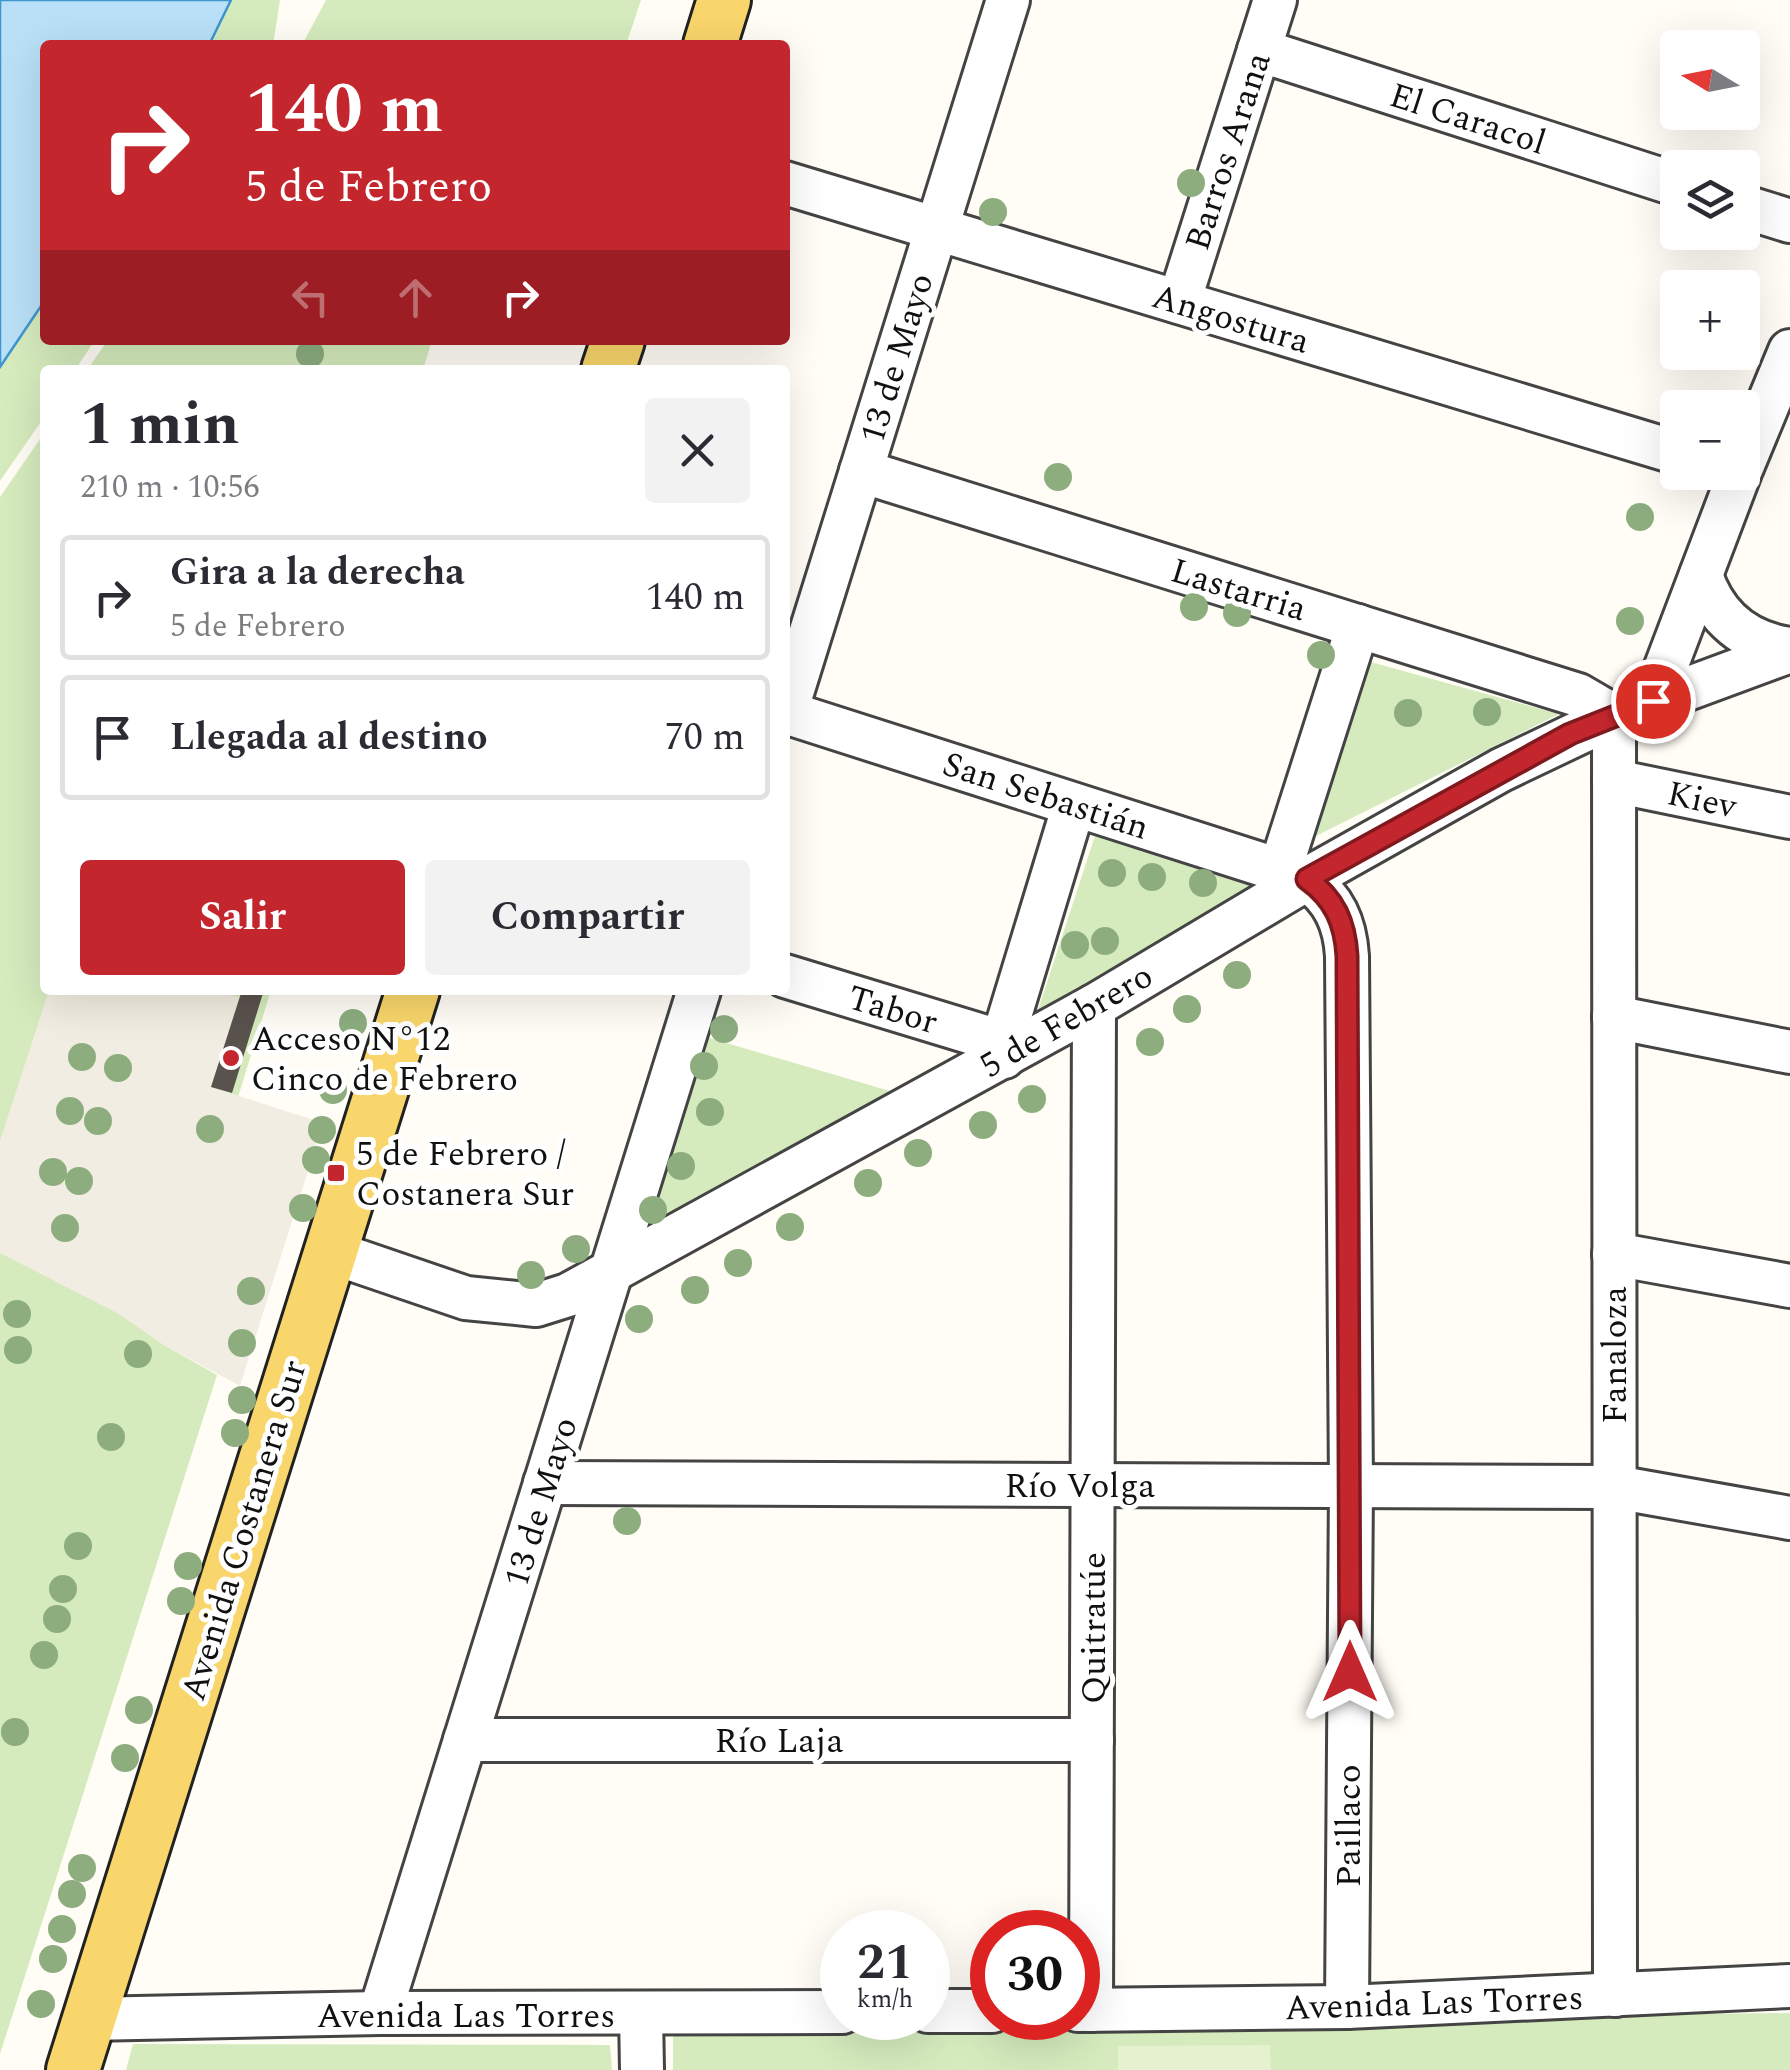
<!DOCTYPE html>
<html lang="es">
<head>
<meta charset="utf-8">
<style>
	:root { --surface:#fff; --page:#f2f2f3; --text:#2b2b33; --muted:#7c7c81; --line:#e1e1e2; --accent:#c4262e }
	body { margin:0; font-family:Spectral,serif; background:var(--page); color:var(--text); height:100vh; display:flex; flex-direction:column; font-size:38px; white-space:nowrap }
	* { box-sizing:border-box; margin:0 }
	p { font-size:32px; color:var(--muted) }
	.icon { flex:none; width:55px; height:55px; fill:none; stroke:currentColor; stroke-width:2; stroke-linecap:round; stroke-linejoin:round }
	.map { position:relative; flex:1; overflow:hidden }
	.sheet { position:absolute; left:40px; top:365px; width:750px; height:630px; display:flex; flex-direction:column; background:var(--surface); border-radius:10px; box-shadow:0 10px 40px #0002 }
	.sheet>* { flex:none }
	.guide { position:absolute; left:40px; top:40px; width:750px; height:305px; border-radius:10px; box-shadow:0 10px 40px #0002; background:#c4262e; color:#fff; overflow:hidden }
	.needle { width:65px; rotate:280deg }
	.controls { position:absolute; left:1660px; top:30px; display:grid; gap:20px }
	.controls a { display:grid; place-items:center; width:100px; height:100px; border-radius:10px; background:var(--surface); box-shadow:0 10px 40px #0002; font-size:50px }
	.speed { position:absolute; left:820px; top:1910px; display:flex; gap:20px; font-size:50px; font-weight:700; text-align:center }
	.speed>* { display:grid; place-content:center; width:130px; height:130px; border-radius:50%; background:var(--surface); box-shadow:0 10px 40px #0002; line-height:1 }
	.speed small { font-size:25px; font-weight:400 }
	.speed .limit { border:15px solid #d22; background:#fff; color:#111 }
	.pin { position:absolute; display:grid; place-items:center; width:85px; height:85px; color:#fff; margin:-42px; border:5px solid #fff; border-radius:50%; box-shadow:0 2px 10px #0007 }
	.me { position:absolute; width:110px; margin:-55px; rotate:0deg; stroke-linejoin:round; filter:drop-shadow(0 0 8px #0008) }
	.turn { display:flex; align-items:center; gap:35px; height:210px; padding:0 40px; font-size:45px }
	.turn .icon { width:130px; height:130px; stroke-width:2.5 }
	.turn b { display:block; font-size:70px; line-height:85px }
	.lanes { display:flex; align-items:center; height:95px; padding:0 40px; background:#0003; justify-content:center; gap:50px; direction:ltr }
	.lanes .off { opacity:.35 }
	.round { display:grid; place-items:center; flex:none; width:105px; height:105px; border-radius:10px; background:var(--page) }
	.head { display:flex; align-items:center; justify-content:space-between; height:170px; padding:0 40px }
	h1 { font-size:60px; font-weight:700; line-height:75px }
	.primary-button { display:flex; gap:20px; margin-top:auto; padding:20px 40px }
	.primary-button a { flex:1; height:115px; border-radius:10px; background:var(--accent); color:#fff; font-size:40px; font-weight:700; line-height:115px; text-align:center }
	.primary-button a+a { background:var(--page); color:var(--text) }
	ul { padding:0; list-style:none }
	li { display:flex; align-items:center; gap:30px; height:125px; margin:0 20px 15px; padding:0 20px; border:5px solid var(--line); border-radius:10px }
	li div { flex:1 }
	li b { display:block; font-size:38px }
	li em { font-style:normal }
	.map>svg:first-child { display:block }
	.green { fill:#d5ebbd }
	.pitch { fill:#e6f2cf }
	.plaza { fill:#f1ede2 }
	.water { fill:#b9e0f7; stroke:#3f96cf; stroke-width:2.5 }
	.building { fill:#5a524d }
	.lines { fill:none; stroke-linecap:round; stroke-linejoin:round }
	.minor-casing { stroke:#444; stroke-width:48 }
	.major-casing { stroke:#222; stroke-width:58 }
	.minor { stroke:#fff; stroke-width:42 }
	.major { stroke:#f9d66b; stroke-width:52 }
	.tree { fill:#8dad7f }
	.route-casing { stroke:#7f191e; stroke-width:25 }
	.route { stroke:#c4262e; stroke-width:18 }
	.poi-dot { fill:#c4262e; stroke:#fff; stroke-width:4 }
	.labels { text-anchor:middle; stroke-width:10; stroke-linejoin:round; paint-order:stroke }
	.street-label { font-size:35px; fill:#111; stroke:#fff }
	.poi-label { font-size:35px; fill:#111; stroke:#fff; text-anchor:start }
</style>
</head>
<body>
<div class="map">
<svg width="1790" height="2070" viewBox="0 0 1790 2070">
	<rect width="100%" height="100%" fill="#fffdf5"/>
	<g class="green">
		<polygon points="0,0 280,0 273,45 45,45 45,340 95,340 75,370 45,370 45,416 0,481"/>
		<polygon points="326,0 641,0 626,45 302,45"/>
		<polygon points="108,340 432,340 423,370 87,370"/>
		<polygon points="45,432 45,990 271,990 162,1344 217,1375 0,2054 0,497"/>
		<polygon points="1360,659 1559,714 1310,839"/>
		<polygon points="1095,836 1263,890 1037,1013"/>
		<polygon points="706,1037 890,1091 647,1229"/>
		<polygon points="1790,2013 1790,2070 673,2070 673,2026"/>
		<polygon points="133,2044 610,2045 612,2070 126,2070"/>
	</g>
	<polygon class="pitch" points="1270,2045 1271,2070 1118,2070 1118,2046"/>
	<polygon class="plaza" points="49,990 202,990 240,997 211,1087 323,1123 240,1386 162,1344 119,1314 0,1253 0,1141"/>
	<polygon class="water" points="0,0 231,0 209,45 45,45 45,300 0,367"/>
	<polygon class="building" points="242,990 264,990 232,1093 211,1087"/>
	<g class="lines">
		<g class="minor-casing">
			<g id="minor">
				<polyline points="1259,50 1678,185"/>
				<polyline points="785,183 1678,453"/>
				<polyline points="1742,206 1790,221"/>
				<polyline points="1179,302 1275,0"/>
				<polyline points="1742,467 1790,351"/>
				<polyline points="861,471 1578,695 1614,716 1615,1995"/>
				<path d="M1701 575C1715 618 1746 643 1790 649"/>
				<polyline points="1653,701 1740,472"/>
				<path d="M785 712 1307 879C1334 899 1345 923 1347 956L1351 1486 1347 2007"/>
				<polyline points="785,715 1008,0"/>
				<polyline points="1614,781 1790,817"/>
				<polyline points="1280,870 1358,626"/>
				<polyline points="785,976 1002,1042"/>
				<polyline points="1614,1017 1790,1052"/>
				<polyline points="1004,1057 1002,1042 1074,805"/>
				<polyline points="331,1252 466,1298 536,1305 568,1295 1094,1006 1307,879 1501,770 1614,716 1790,651"/>
				<polyline points="1614,1254 1790,1286"/>
				<polyline points="545,1483 1615,1487 1790,1518"/>
				<polyline points="465,1740 1092,1740"/>
				<polyline points="1078,2010 1347,2007 1790,1986"/>
				<polyline points="1091,2010 1094,1006"/>
				<polyline points="928,2011 992,2011"/>
				<polyline points="380,2013 699,990"/>
				<polyline points="641,2014 642,2070"/>
				<polyline points="89,2019 380,2013 842,2012"/>
			</g>
		</g>
		<g class="major-casing">
			<g id="major">
				<polyline points="710,45 724,0"/>
				<polyline points="608,370 618,340"/>
				<polyline points="73,2070 413,990"/>
			</g>
		</g>
		<use href="#minor" class="minor"/>
		<use href="#major" class="major"/>
	</g>
	<g class="tree">
		<circle cx="1191" cy="183" r="14"/>
		<circle cx="993" cy="212" r="14"/>
		<circle cx="310" cy="354" r="14"/>
		<circle cx="1058" cy="477" r="14"/>
		<circle cx="1640" cy="517" r="14"/>
		<circle cx="1194" cy="607" r="14"/>
		<circle cx="1237" cy="613" r="14"/>
		<circle cx="1630" cy="621" r="14"/>
		<circle cx="1321" cy="655" r="14"/>
		<circle cx="1487" cy="712" r="14"/>
		<circle cx="1408" cy="713" r="14"/>
		<circle cx="1112" cy="873" r="14"/>
		<circle cx="1152" cy="877" r="14"/>
		<circle cx="1203" cy="883" r="14"/>
		<circle cx="1105" cy="941" r="14"/>
		<circle cx="1075" cy="945" r="14"/>
		<circle cx="1237" cy="975" r="14"/>
		<circle cx="1187" cy="1009" r="14"/>
		<circle cx="353" cy="1023" r="14"/>
		<circle cx="724" cy="1029" r="14"/>
		<circle cx="1150" cy="1042" r="14"/>
		<circle cx="82" cy="1057" r="14"/>
		<circle cx="704" cy="1066" r="14"/>
		<circle cx="118" cy="1068" r="14"/>
		<circle cx="333" cy="1090" r="14"/>
		<circle cx="1032" cy="1099" r="14"/>
		<circle cx="70" cy="1111" r="14"/>
		<circle cx="710" cy="1112" r="14"/>
		<circle cx="98" cy="1121" r="14"/>
		<circle cx="983" cy="1125" r="14"/>
		<circle cx="210" cy="1129" r="14"/>
		<circle cx="322" cy="1130" r="14"/>
		<circle cx="918" cy="1153" r="14"/>
		<circle cx="316" cy="1160" r="14"/>
		<circle cx="681" cy="1166" r="14"/>
		<circle cx="53" cy="1172" r="14"/>
		<circle cx="79" cy="1181" r="14"/>
		<circle cx="868" cy="1183" r="14"/>
		<circle cx="303" cy="1208" r="14"/>
		<circle cx="653" cy="1210" r="14"/>
		<circle cx="790" cy="1227" r="14"/>
		<circle cx="65" cy="1228" r="14"/>
		<circle cx="576" cy="1249" r="14"/>
		<circle cx="738" cy="1263" r="14"/>
		<circle cx="531" cy="1275" r="14"/>
		<circle cx="695" cy="1290" r="14"/>
		<circle cx="251" cy="1291" r="14"/>
		<circle cx="17" cy="1314" r="14"/>
		<circle cx="639" cy="1319" r="14"/>
		<circle cx="242" cy="1343" r="14"/>
		<circle cx="18" cy="1350" r="14"/>
		<circle cx="138" cy="1354" r="14"/>
		<circle cx="242" cy="1400" r="14"/>
		<circle cx="235" cy="1433" r="14"/>
		<circle cx="111" cy="1437" r="14"/>
		<circle cx="627" cy="1521" r="14"/>
		<circle cx="78" cy="1546" r="14"/>
		<circle cx="188" cy="1566" r="14"/>
		<circle cx="63" cy="1589" r="14"/>
		<circle cx="181" cy="1601" r="14"/>
		<circle cx="57" cy="1619" r="14"/>
		<circle cx="44" cy="1655" r="14"/>
		<circle cx="139" cy="1710" r="14"/>
		<circle cx="15" cy="1732" r="14"/>
		<circle cx="125" cy="1758" r="14"/>
		<circle cx="82" cy="1868" r="14"/>
		<circle cx="72" cy="1894" r="14"/>
		<circle cx="62" cy="1929" r="14"/>
		<circle cx="53" cy="1959" r="14"/>
		<circle cx="41" cy="2004" r="14"/>
	</g>
	<g class="lines">
		<g class="route-casing">
			<path id="route" d="M1350 1672 1347 956C1345 923 1335 899 1307 879L1570 734 1653 701"/>
		</g>
		<use href="#route" class="route"/>
	</g>
	<g class="poi-dot">
		<circle cx="231" cy="1058" r="10"/>
		<rect x="326" y="1163" width="20" height="20" rx="5"/>
	</g>
	<g class="labels">
		<g class="street-label">
			<text transform="translate(1468 118) rotate(18)" y="12">El Caracol</text>
			<text transform="translate(1227 151) rotate(-72)" y="12">Barros Arana</text>
			<text transform="translate(1231 318) rotate(17)" y="12">Angostura</text>
			<text transform="translate(896 358) rotate(-73)" y="12">13 de Mayo</text>
			<text transform="translate(1239 589) rotate(17)" y="12">Lastarria</text>
			<text transform="translate(1046 795) rotate(18)" y="12">San Sebastián</text>
			<text transform="translate(1702 799) rotate(12)" y="12">Kiev</text>
			<text transform="translate(893 1009) rotate(17)" y="12">Tabor</text>
			<text transform="translate(1066 1020) rotate(-30)" y="12">5 de Febrero</text>
			<text transform="translate(1614 1355) rotate(-90)" y="12">Fanaloza</text>
			<text x="1080" y="1497">Río Volga</text>
			<text transform="translate(540 1502) rotate(-73)" y="12">13 de Mayo</text>
			<text transform="translate(243 1530) rotate(-73)" y="12">Avenida Costanera Sur</text>
			<text transform="translate(1093 1628) rotate(-90)" y="12">Quitratúe</text>
			<text x="779" y="1752">Río Laja</text>
			<text transform="translate(1348 1826) rotate(-90)" y="12">Paillaco</text>
			<text transform="translate(1434 2002) rotate(-2)" y="12">Avenida Las Torres</text>
			<text x="466" y="2027">Avenida Las Torres</text>
		</g>
		<g class="poi-label">
			<text x="251" y="1050">Acceso N°12<tspan x="251" dy="40">Cinco de Febrero</tspan></text>
			<text x="356" y="1165">5 de Febrero /<tspan x="356" dy="40">Costanera Sur</tspan></text>
		</g>
	</g>
</svg>
<div class="controls">
<a><svg class="needle" viewBox="-14 -14 28 28"><path d="M0-13l5 13h-10z" fill="#e53935"/><path d="M0 13l5-13h-10z" fill="#7c7c81"/></svg></a>
<a><svg class="icon" aria-label="layers" viewBox="0 0 24 24"><path d="M12 4l9 5-9 5-9-5zM3 14l9 5 9-5"/></svg></a>
<a>+</a>
<a>−</a>
</div>
<div class="speed"><div>21<small>km/h</small></div><div class="limit">30</div></div>
<div class="pin" style="left:1653px;top:701px;background:#d93025"><svg class="icon" aria-label="arrive" viewBox="0 0 24 24"><path d="M6 21V4h12l-3 4 3 4H6"/></svg></div>
<svg class="me" style="left:1350px;top:1672px" viewBox="-20 -20 40 40"><path d="M0-17L14 15 0 8-14 15z" fill="#c4262e" stroke="#fff" stroke-width="4"/></svg>
<div class="guide">
<div class="turn"><svg class="icon" aria-label="right" viewBox="0 0 24 24"><path d="M7 20v-9h11M14 6l5 5-5 5"/></svg><div><b>140 m</b>5 de Febrero</div></div>
<div class="lanes"><svg class="icon off" aria-label="left" viewBox="0 0 24 24"><path d="M17 20v-9H6M10 6l-5 5 5 5"/></svg><svg class="icon off" aria-label="ahead" viewBox="0 0 24 24"><path d="M12 20V5M6 11l6-6 6 6"/></svg><svg class="icon" aria-label="right" viewBox="0 0 24 24"><path d="M7 20v-9h11M14 6l5 5-5 5"/></svg></div>
</div>
<section class="sheet">
<div class="head"><div><h1>1 min</h1><p>210 m · 10:56</p></div><a class="round"><svg class="icon" aria-label="close" viewBox="0 0 24 24"><path d="M6 6l12 12M18 6L6 18"/></svg></a></div>
<ul>
<li><svg class="icon" aria-label="right" viewBox="0 0 24 24"><path d="M7 20v-9h11M14 6l5 5-5 5"/></svg><div><b>Gira a la derecha</b><p>5 de Febrero</p></div><em>140 m</em></li>
<li><svg class="icon" aria-label="arrive" viewBox="0 0 24 24"><path d="M6 21V4h12l-3 4 3 4H6"/></svg><div><b>Llegada al destino</b></div><em>70 m</em></li>
</ul>
<div class="primary-button"><a>Salir</a><a>Compartir</a></div>
</section>
</div>
</body>
</html>
